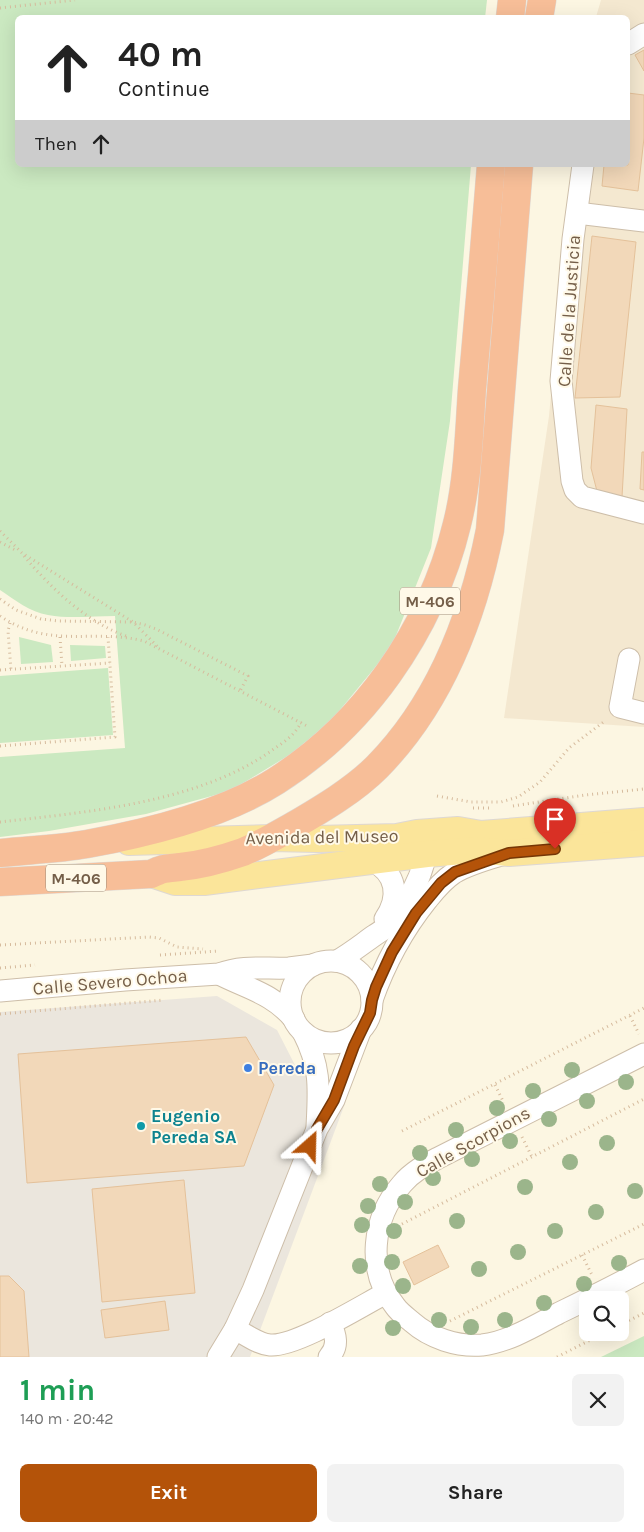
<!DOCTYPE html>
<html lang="en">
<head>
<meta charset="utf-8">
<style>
	:root { --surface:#fff; --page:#f2f2f2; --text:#222; --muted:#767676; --accent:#b45309 }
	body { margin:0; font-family:Karla,sans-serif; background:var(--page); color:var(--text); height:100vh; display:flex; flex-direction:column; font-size:19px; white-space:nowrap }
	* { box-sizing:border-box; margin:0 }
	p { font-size:16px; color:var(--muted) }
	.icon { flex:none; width:28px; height:28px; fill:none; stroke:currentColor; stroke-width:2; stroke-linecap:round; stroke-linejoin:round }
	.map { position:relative; height:1357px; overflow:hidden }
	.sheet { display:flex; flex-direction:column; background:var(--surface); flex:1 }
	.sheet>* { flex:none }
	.guide { position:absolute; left:15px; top:15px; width:615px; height:152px; border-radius:8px; box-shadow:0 5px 20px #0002; background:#fff; color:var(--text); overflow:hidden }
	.tools { position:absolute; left:579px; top:1291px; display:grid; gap:10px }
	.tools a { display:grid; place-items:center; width:50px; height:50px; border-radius:8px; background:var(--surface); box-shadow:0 5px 20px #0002; font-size:25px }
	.pin { position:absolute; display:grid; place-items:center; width:42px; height:42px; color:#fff; margin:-51px -21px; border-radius:50% 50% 50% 0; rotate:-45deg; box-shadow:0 0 5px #0007 }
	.pin .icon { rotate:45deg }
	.me { position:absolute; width:55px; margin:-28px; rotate:25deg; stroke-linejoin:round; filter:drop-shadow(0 0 4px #0008) }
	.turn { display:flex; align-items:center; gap:18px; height:105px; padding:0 20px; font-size:22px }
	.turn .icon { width:65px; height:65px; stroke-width:2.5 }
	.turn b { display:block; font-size:35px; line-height:42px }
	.then { display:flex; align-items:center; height:48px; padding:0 20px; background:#0003; gap:10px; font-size:19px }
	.round { display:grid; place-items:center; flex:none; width:52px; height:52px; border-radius:8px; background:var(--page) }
	.summary { display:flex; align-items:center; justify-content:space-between; height:85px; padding:0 20px }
	h1 { font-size:30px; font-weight:700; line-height:38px; color:#1e9e55 }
	.action { display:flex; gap:10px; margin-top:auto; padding:10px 20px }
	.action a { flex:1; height:58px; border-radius:8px; background:var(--accent); color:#fff; font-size:20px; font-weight:700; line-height:58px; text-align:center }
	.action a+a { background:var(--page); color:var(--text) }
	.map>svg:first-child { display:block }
	.residential { fill:#f4e8d0 }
	.industrial { fill:#ebe6dd }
	.green { fill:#cbe9c1 }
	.building { fill:#f2d8b9; stroke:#e4c19a }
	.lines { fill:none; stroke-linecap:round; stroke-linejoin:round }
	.minor-casing { stroke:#cdbea9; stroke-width:23 }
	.major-casing { stroke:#ded8d3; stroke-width:28 }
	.highway-casing { stroke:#ded8d3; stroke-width:29 }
	.path { stroke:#d6bb9d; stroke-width:3; stroke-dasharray:1 4; stroke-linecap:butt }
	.minor { stroke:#fff; stroke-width:21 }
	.major { stroke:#fbe59a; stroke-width:26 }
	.highway { stroke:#f7be98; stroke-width:28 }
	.tree { fill:#9bb58b }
	.route-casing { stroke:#753606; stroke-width:12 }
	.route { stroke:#b45309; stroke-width:9 }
	.shop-dot { fill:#3f7fe0; stroke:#fff9e8; stroke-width:2 }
	.culture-dot { fill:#0f9aa8; stroke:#fff9e8; stroke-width:2 }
	.labels { text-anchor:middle; stroke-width:4; stroke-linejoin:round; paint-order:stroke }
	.shield { fill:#fff9e8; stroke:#9e8c78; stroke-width:1 }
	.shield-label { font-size:16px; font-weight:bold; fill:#745e48 }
	.street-label { font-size:18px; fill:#745e48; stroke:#fff9e8 }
	.shop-label { font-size:18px; font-weight:bold; fill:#366cbe; stroke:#fff9e8; text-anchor:start }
	.culture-label { font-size:18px; font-weight:bold; fill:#0d838f; stroke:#fff9e8; text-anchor:start }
</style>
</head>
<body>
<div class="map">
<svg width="644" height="1357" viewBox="0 0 644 1357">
	<rect width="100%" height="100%" fill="#fcf6e2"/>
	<polygon class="residential" points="601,0 644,0 644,727 504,718 549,416 572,165 628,165 628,18 596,17"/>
	<polygon class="industrial" points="217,996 277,1030 298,1071 346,1101 250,1357 0,1357 0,1012"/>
	<g class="green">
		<path d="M0 0H487L485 18H18V165H471L450 421 431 548 391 648 330 722 291 754 230 791 146 814 49 831 0 837V757L125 748 115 616C93 616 69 619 48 615 30 612 15 600 0 590Z"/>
		<polygon points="19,637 51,645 53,662 21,664"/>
		<polygon points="70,645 105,646 106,658 71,661"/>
		<polygon points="108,668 113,735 0,743 0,676"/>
		<polygon points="644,1336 644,1357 601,1357"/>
	</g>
	<g class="building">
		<polygon points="644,50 644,71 635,55"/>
		<polygon points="628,93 644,95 644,138 638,191 602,186 604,165 628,165"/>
		<polygon points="592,236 636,242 620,397 575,398"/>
		<polygon points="596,405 627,409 622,497 598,495 591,468"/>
		<polygon points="642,452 644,452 644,490 640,489"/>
		<polygon points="246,1037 274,1085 244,1166 27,1183 18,1054"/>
		<polygon points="184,1180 195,1293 102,1302 92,1189"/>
		<polygon points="438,1245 449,1267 414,1285 403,1262"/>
		<polygon points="0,1276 9,1276 24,1291 29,1357 0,1357"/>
		<polygon points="165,1301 169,1330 105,1338 101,1310"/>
	</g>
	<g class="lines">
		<g class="minor-casing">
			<g id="minor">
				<polyline points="628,44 644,34"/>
				<polyline points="583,165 573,239 561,381 572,481 575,490 582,497 644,513"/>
				<polyline points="577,213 644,221"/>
				<polyline points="629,659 620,707 644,713"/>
				<path d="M372 861C397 873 400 897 385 919"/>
				<path d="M337 961C351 953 362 944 375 935 384 929 393 924 399 915 407 904 413 890 419 877 424 865 425 852 436 843"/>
				<circle cx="331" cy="1002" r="41"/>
				<path d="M219 974C248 989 272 993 294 1019"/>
				<path d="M0 991 125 980 219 974C244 965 264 969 289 968 297 967 305 966 313 965"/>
				<path d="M372 1000C385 963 403 930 427 900 436 889 443 880 454 873 469 864 488 859 505 854"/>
				<path d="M303 1032C321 1067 319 1089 317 1126"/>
				<path d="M644 1054 438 1158C425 1165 412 1172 402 1184 372 1218 366 1270 395 1306 399 1312 406 1317 412 1322 430 1338 457 1347 482 1345 509 1342 536 1325 559 1313 588 1299 616 1285 644 1270"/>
				<path d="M235 1329C245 1334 258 1344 270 1345 296 1347 361 1306 386 1293"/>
				<polyline points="218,1357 235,1329 253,1290 317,1129 334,1100 361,1029"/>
				<path d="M329 1357C339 1346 336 1335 330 1323"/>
			</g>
		</g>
		<g class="major-casing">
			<g id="major">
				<polyline points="129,842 271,838 317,839 397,837 417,833 458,830 481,834 644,821"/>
				<polyline points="151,874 175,882 204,882 427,854 475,850 509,853 644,843"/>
			</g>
		</g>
		<g class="highway-casing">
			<g id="highway">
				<polyline points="510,18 512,0"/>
				<polyline points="539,18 542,0"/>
				<path d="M0 853C29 850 59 849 87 844 148 833 224 814 276 781 320 753 358 716 388 674 420 629 444 578 457 524 468 481 469 433 472 389 479 314 485 240 491 165"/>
				<path d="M0 882 151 874C166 867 165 869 180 867 201 865 223 859 243 852 260 845 277 835 293 826 322 809 354 790 377 767 441 702 473 617 490 530L519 165"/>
			</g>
		</g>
		<g class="path">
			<polyline points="0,8 75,0"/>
			<polyline points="0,531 22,553 133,622 158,647"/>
			<polyline points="0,542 17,551"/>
			<path d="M24 556C51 588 86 622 126 636"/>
			<polyline points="0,599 16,610 41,619 59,621 133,622 145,625 156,629 248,676 240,691"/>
			<path d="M0 616C51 650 91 628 144 641L309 727"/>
			<polyline points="10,623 8,631 11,670"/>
			<polyline points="60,637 62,666"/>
			<polyline points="0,670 110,663"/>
			<polyline points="0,746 115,737 108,637"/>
			<polyline points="437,796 471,802 501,802 518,797 540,782 569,748 605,721"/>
			<polyline points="513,806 585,795 644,789"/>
			<polyline points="473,808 492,808"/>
			<path d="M0 822C87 812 197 803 271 751 282 743 295 736 301 722"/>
			<polyline points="0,945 149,937 159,938 177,947 203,949"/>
			<polyline points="160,955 219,951"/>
			<polyline points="0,968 35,965"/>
			<polyline points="0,1014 164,1000"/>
			<polyline points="630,1016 639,1034"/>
			<polyline points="495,1085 504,1103"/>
			<polyline points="402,1131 644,1008"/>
			<polyline points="522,1137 532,1157"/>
			<polyline points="402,1224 644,1099"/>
			<polyline points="582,1255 592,1275"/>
			<polyline points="450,1321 644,1224"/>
			<polyline points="620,1325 644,1313"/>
			<polyline points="557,1357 606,1332"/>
		</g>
		<use href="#minor" class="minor"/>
		<use href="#major" class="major"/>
		<use href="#highway" class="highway"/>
	</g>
	<g class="tree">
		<circle cx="572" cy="1070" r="8"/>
		<circle cx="626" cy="1082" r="8"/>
		<circle cx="533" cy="1091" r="8"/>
		<circle cx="587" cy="1101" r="8"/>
		<circle cx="497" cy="1108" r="8"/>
		<circle cx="549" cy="1119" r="8"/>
		<circle cx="456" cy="1130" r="8"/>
		<circle cx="510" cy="1141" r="8"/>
		<circle cx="607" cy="1143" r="8"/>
		<circle cx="420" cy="1153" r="8"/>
		<circle cx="472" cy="1159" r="8"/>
		<circle cx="570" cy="1162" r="8"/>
		<circle cx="433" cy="1178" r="8"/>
		<circle cx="380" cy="1184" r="8"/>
		<circle cx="525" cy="1187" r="8"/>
		<circle cx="635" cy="1191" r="8"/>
		<circle cx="405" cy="1202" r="8"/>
		<circle cx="368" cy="1206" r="8"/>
		<circle cx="596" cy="1212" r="8"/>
		<circle cx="457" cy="1221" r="8"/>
		<circle cx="362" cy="1225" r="8"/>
		<circle cx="394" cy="1231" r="8"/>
		<circle cx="555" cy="1231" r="8"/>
		<circle cx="518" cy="1252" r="8"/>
		<circle cx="392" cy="1262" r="8"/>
		<circle cx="619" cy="1263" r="8"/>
		<circle cx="360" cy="1266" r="8"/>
		<circle cx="479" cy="1269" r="8"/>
		<circle cx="584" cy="1284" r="8"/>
		<circle cx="403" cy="1286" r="8"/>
		<circle cx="544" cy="1303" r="8"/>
		<circle cx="439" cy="1320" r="8"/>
		<circle cx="505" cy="1320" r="8"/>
		<circle cx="471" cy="1327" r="8"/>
		<circle cx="393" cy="1328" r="8"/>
	</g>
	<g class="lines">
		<g class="route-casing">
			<polyline id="route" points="310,1146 317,1129 334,1100 354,1046 370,1013 372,1000 376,987 392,952 416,913 441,883 455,872 509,853 555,849"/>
		</g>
		<use href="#route" class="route"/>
	</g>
	<circle class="shop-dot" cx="248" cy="1068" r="5"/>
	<circle class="culture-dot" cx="141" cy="1126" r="5"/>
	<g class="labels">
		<g class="shield">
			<rect x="400" y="587.5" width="60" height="27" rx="4"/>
			<rect x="46" y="864.5" width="60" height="27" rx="4"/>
		</g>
		<g class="shield-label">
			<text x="430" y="607">M-406</text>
			<text x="76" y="884">M-406</text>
		</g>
		<g class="street-label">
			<text transform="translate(569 311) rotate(-86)" y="6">Calle de la Justicia</text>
			<text transform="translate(322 837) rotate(-1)" y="6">Avenida del Museo</text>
			<text transform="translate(110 982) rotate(-5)" y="6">Calle Severo Ochoa</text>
			<text transform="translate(473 1142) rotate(-29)" y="6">Calle Scorpions</text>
		</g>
		<g class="shop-label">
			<text x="258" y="1074">Pereda</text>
		</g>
		<g class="culture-label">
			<text x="151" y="1122">Eugenio<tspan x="151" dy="21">Pereda SA</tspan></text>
		</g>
	</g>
</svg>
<div class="tools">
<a><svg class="icon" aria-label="search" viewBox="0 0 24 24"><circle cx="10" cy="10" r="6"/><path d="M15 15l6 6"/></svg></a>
</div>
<div class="pin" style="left:555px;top:849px;background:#d93025"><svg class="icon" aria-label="arrive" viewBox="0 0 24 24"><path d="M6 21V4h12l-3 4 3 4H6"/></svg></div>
<svg class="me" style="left:310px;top:1146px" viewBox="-20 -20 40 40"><path d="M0-17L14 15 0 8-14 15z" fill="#b45309" stroke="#fff" stroke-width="4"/></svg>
<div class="guide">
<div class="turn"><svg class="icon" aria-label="ahead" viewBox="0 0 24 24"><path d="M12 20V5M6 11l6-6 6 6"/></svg><div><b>40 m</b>Continue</div></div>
<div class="then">Then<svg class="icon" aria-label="ahead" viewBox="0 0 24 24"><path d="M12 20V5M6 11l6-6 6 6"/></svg></div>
</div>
</div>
<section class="sheet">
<div class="summary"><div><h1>1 min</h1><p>140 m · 20:42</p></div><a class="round"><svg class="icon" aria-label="close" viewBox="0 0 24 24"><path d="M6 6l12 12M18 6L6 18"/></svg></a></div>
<div class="action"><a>Exit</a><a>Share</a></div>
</section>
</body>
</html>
